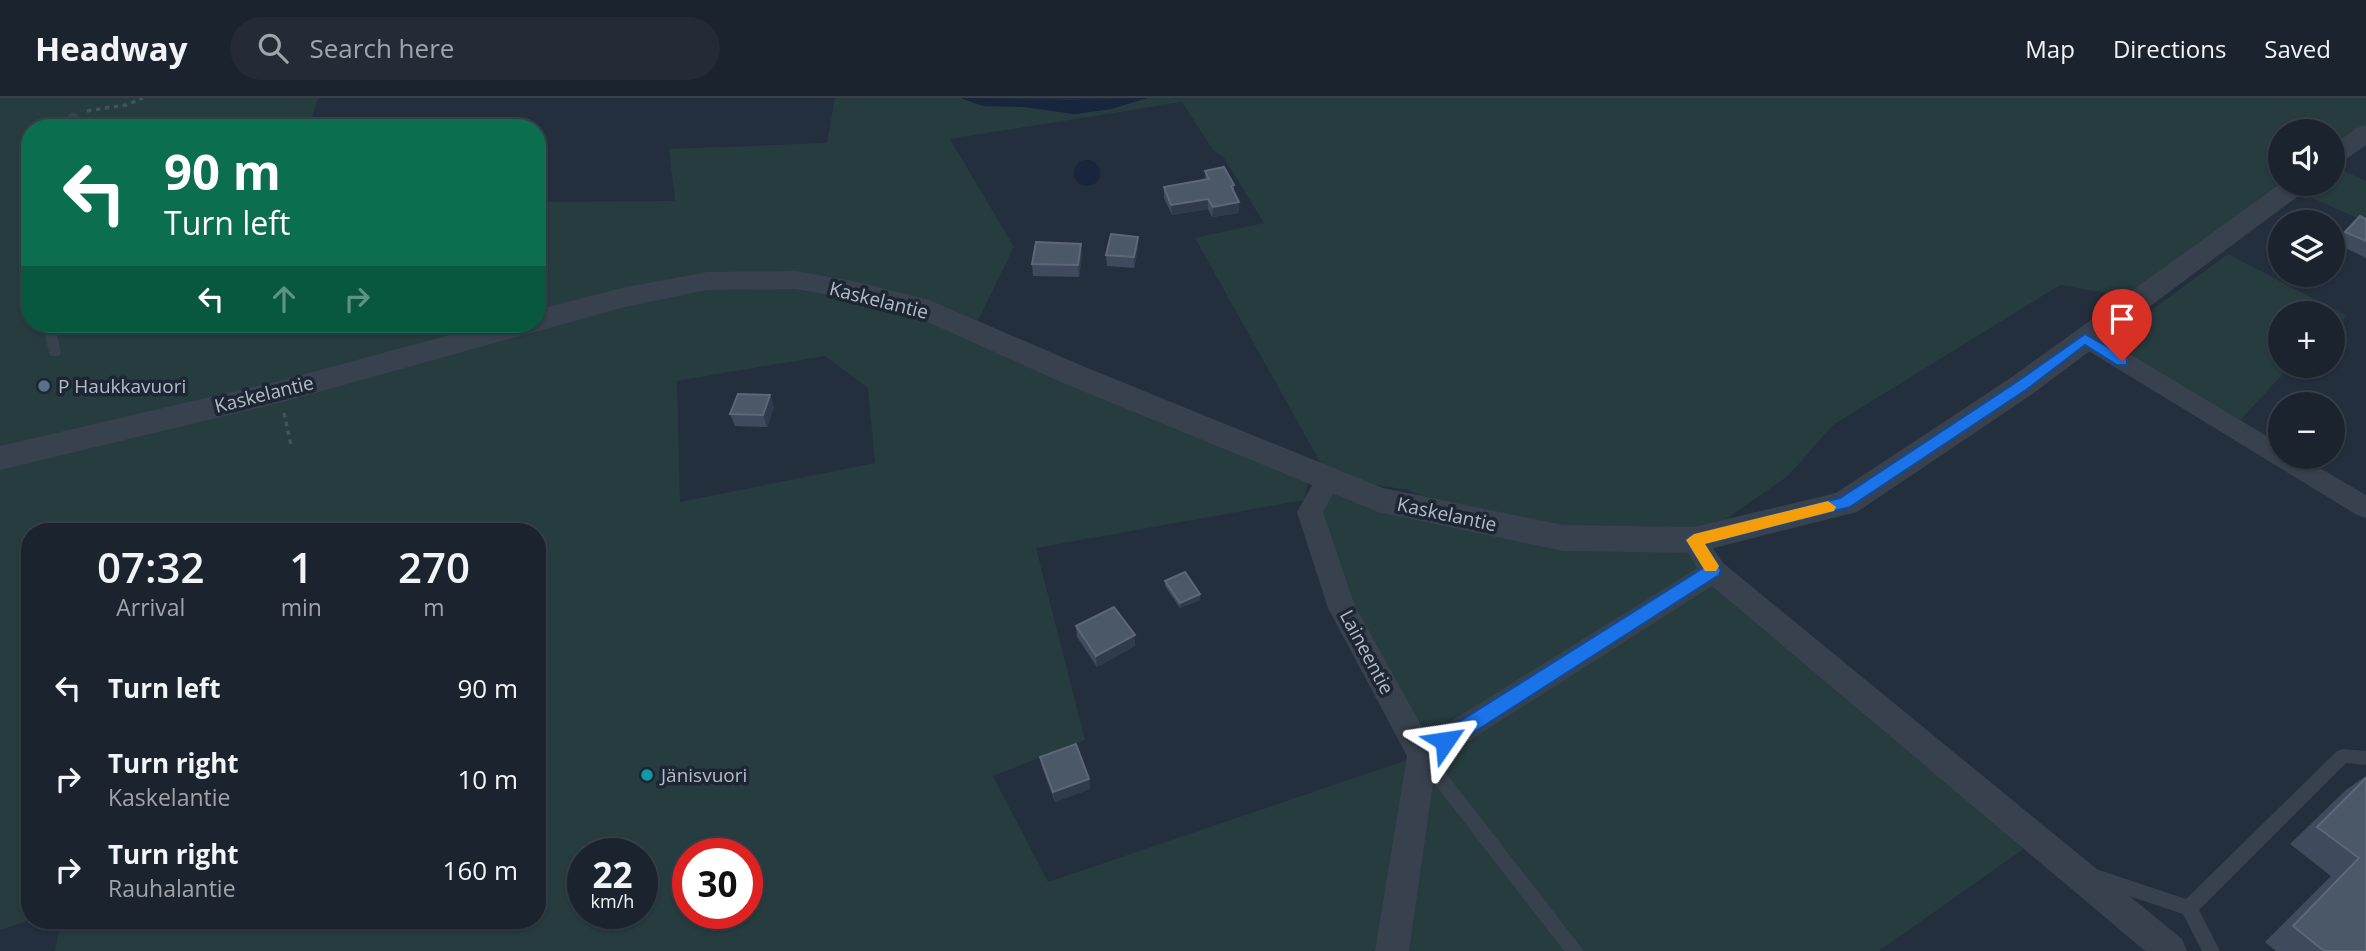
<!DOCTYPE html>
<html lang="en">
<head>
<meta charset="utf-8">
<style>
	:root { --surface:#1b232e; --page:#242b36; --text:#f1f3f6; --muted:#a0a4aa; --line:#39404a }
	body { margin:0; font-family:"Open Sans",sans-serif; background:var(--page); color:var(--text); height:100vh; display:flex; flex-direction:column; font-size:26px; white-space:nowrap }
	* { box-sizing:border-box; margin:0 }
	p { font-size:23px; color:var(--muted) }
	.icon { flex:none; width:38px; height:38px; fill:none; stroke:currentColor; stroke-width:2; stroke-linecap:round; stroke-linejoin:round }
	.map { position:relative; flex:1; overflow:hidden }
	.panel { position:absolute; left:21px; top:425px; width:525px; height:406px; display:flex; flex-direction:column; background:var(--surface); border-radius:28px; box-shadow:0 2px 5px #0004,0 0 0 2px var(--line) }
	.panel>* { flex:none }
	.top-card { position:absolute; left:21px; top:21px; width:525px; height:214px; border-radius:28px; box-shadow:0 2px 5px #0004,0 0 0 2px var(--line); background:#0b6e4f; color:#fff; overflow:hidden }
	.controls { position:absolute; left:2268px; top:21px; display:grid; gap:14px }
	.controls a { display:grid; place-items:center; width:77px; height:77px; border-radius:50%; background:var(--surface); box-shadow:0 2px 5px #0004,0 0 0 2px var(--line); font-size:35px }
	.speed { position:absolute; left:567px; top:740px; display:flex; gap:14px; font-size:35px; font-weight:700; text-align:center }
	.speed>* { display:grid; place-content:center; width:91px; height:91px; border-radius:50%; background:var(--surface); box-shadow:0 2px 5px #0004,0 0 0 2px var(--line); line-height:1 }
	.speed small { font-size:18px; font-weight:400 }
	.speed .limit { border:10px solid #d22; background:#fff; color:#111 }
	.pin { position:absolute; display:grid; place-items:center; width:60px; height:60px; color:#fff; margin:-72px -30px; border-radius:50% 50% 50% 0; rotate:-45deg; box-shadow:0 0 7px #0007 }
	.pin .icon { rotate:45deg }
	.me { position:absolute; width:77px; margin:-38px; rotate:58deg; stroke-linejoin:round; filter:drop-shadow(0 0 5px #0008) }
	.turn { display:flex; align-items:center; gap:24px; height:147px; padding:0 28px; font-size:32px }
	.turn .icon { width:91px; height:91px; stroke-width:2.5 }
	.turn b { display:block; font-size:49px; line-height:60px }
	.lanes { display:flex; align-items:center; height:66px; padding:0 28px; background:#0003; justify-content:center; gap:35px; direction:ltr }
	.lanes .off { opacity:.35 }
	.eta { display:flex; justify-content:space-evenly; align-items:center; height:119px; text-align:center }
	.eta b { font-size:42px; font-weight:600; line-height:49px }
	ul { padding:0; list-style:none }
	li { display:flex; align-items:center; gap:21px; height:91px; padding:0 28px }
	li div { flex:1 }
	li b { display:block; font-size:26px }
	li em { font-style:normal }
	header { display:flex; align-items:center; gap:42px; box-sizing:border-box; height:98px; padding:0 35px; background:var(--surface); border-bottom:2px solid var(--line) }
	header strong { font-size:33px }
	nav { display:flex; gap:38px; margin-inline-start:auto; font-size:24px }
	.search { width:490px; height:63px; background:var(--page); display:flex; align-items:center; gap:18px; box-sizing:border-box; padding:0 24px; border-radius:38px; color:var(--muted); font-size:26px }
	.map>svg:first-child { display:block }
	.green { fill:#263c3f; fill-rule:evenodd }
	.water { fill:#17263c }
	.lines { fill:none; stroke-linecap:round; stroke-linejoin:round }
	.path { stroke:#3f5557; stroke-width:3.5; stroke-dasharray:4.5 4.5; stroke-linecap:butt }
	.service { fill:#38414e; fill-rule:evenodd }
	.minor { fill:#38414e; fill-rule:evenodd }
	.tertiary { fill:#38414e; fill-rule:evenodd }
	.wall { fill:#3f4b5c }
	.shaded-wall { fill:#2f3b4b }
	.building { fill:#4b5868; stroke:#5c6777; stroke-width:2 }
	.route { fill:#1a73e8; stroke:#114b97; stroke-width:2 }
	.slow { fill:#f59e0b }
	.service-dot { fill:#5c6f8a; stroke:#1d2633; stroke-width:2.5 }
	.culture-dot { fill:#0f9aa8; stroke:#1d2633; stroke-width:2.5 }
	.labels { text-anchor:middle; stroke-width:7; stroke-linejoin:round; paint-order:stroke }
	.street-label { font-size:19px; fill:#b4bcc9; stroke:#1d2633 }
	.poi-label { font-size:19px; fill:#b4bcc9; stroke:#1d2633; text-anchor:start }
</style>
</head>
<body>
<header>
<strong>Headway</strong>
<div class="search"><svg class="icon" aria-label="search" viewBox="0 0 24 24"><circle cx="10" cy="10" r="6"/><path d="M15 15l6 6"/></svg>Search here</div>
<nav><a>Map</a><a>Directions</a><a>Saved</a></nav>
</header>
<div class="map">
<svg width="2366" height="853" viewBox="0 0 2366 853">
	<rect width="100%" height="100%" fill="#242f3e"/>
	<g class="green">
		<path d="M0 0H318L308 30H30V226H537V104L675 103 669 51 827 45 835 0H961L983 8 1024 9 1075 16 1111 11 1147 0H2366V36L2333 60V33H2280V86H2297L2140 201 2060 187 1833 327 1788 378 1684 450 2036 742 1879 853H55L61 823 537 822V434H30V822L0 832ZM1182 4 1213 52 1224 60 1264 125 1195 140 1329 380 1310 414 1422 657 1048 784 993 678 1085 642 1036 450 1304 402 1311 373 973 232 1014 149 950 41ZM825 258 868 290 875 365 680 404 677 283ZM1333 380 1408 392 1469 419ZM583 756H642V816H583ZM688 756H747V816H688Z"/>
		<polygon points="2342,72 2366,83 2366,124 2308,98 2325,86 2333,86 2333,80"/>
		<polygon points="2228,156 2347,218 2333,230 2333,215 2280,215 2280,268 2290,268 2233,330 2100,250"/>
	</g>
	<g class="water">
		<polygon points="961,0 1072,2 1147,0 1111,11 1075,16 1024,9 983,8"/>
		<circle cx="1087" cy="75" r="13"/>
	</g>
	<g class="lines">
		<g class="path">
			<polyline points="87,13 126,7 143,0"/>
			<polyline points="284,315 291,347"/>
		</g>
		<g class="service">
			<polygon points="73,14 78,17 79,30 69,30 68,17"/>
			<polygon points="43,226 55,226 61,255 59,258 51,258 49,255"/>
			<polygon points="1423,651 1429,653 1584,853 1564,853 1417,663 1415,658 1417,653"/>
			<polygon points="2343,651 2366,653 2366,667 2346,665 2199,812 2220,853 2202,853 2183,816 2090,785 2087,779 2090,773 2096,771 2186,801 2337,653"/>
		</g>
		<g class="minor">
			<polygon points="2085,232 2093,234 2280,346 2280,359 2301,359 2366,397 2366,420 2357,417 2077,246 2073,240 2077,234"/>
			<polygon points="1329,370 1338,373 1342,380 1323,414 1355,508 1427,638 1697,470 1681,442 1685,435 1694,432 1703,435 1723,465 2182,841 2187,853 2145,853 1712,488 1436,664 1409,853 1375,853 1407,658 1328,510 1297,414 1320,373"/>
		</g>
		<g class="tertiary">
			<polygon points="2366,27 2366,47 2342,64 2333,67 2333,47 2357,30"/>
			<polygon points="2280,86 2310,86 2306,92 2031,297 1857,414 1694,455 1563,453 1378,414 1063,285 910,216 858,202 796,191 707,192 621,210 279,305 0,372 0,348 279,283 490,226 537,226 537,212 621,190 707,174 796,173 858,184 929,202 1085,269 1383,390 1563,427 1694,429 1836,395 2009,281"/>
		</g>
	</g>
	<g class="wall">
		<polygon points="1205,73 1234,87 1234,93 1239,115 1212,119 1208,111 1172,117 1164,100 1164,89 1205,81"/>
		<polygon points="2366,121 2366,160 2335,145 2345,134"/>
		<polygon points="1138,139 1138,151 1134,170 1107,168 1106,157"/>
		<polygon points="1082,158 1079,179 1033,178 1032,166"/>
		<polygon points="770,297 774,309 767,329 735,328 730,316"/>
		<polygon points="1165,483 1200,496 1200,502 1180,510 1165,488"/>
		<polygon points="1076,528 1135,548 1097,569 1077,539"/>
		<polygon points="1040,659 1089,681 1090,691 1055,704 1042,669"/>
		<polygon points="2366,678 2366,853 2276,853 2265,844 2331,778 2290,746 2347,691"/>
	</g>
	<g class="shaded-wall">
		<polygon points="1208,101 1208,111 1172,117 1171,107"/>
		<polygon points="1239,104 1239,115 1212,119 1213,109"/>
		<polygon points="1138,139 1138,151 1134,170 1134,159"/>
		<polygon points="1081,146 1082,158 1079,179 1078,167"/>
		<polygon points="770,297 774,309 767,329 763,317"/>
		<polygon points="1200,496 1200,502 1180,510 1180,505"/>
		<polygon points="1135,537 1135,548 1097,569 1096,558"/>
		<polygon points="1089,681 1090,691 1055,704 1053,694"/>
	</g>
	<g class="building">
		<polygon points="1224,69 1234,87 1231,88 1239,104 1213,109 1208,101 1171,107 1164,89 1209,81 1205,73"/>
		<polygon points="2360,118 2366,121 2366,143 2345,134"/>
		<polygon points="1111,136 1138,139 1134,159 1106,157"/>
		<polygon points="1036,144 1081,146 1078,167 1032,166"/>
		<polygon points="738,296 770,297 763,317 730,316"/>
		<polygon points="1185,474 1200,496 1180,505 1165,483"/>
		<polygon points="1114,509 1135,537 1096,558 1076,528"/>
		<polygon points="1076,646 1089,681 1053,694 1040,659"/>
		<polygon points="2366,680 2366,853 2324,853 2293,828 2359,760 2317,729"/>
	</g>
	<polygon class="route" points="2085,236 2127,260 2127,267 2117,267 2085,247 2026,292 1850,409 1705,446 1721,472 1719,477 1451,649 1445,651 1438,649 1436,643 1438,637 1703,470 1686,442 1689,438 1840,400 2015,285"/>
	<polygon class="slow" points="1828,403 1836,409 1834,413 1705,446 1719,468 1716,473 1705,473 1686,442 1694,436"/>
	<circle class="service-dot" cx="44" cy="288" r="7"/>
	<circle class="culture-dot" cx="647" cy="677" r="7"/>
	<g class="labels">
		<g class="street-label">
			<text transform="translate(879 202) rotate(14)" y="7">Kaskelantie</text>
			<text transform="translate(264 296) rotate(-14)" y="7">Kaskelantie</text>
			<text transform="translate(1447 416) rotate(12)" y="7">Kaskelantie</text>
			<text transform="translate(1367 554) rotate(62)" y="7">Laineentie</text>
		</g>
		<g class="poi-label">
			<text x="58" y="295">P Haukkavuori</text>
			<text x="661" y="684">Jänisvuori</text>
		</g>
	</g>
</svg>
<div class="controls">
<a><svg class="icon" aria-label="sound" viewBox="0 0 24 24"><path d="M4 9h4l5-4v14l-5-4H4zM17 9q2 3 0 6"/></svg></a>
<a><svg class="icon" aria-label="layers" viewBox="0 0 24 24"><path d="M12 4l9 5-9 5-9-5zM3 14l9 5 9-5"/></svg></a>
<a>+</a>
<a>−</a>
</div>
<div class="speed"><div>22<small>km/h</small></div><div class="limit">30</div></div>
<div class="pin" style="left:2122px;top:263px;background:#d93025"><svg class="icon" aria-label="arrive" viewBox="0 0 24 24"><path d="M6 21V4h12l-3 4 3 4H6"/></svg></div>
<svg class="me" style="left:1445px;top:643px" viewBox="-20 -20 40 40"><path d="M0-17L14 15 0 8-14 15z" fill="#1a73e8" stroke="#fff" stroke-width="4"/></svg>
<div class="top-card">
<div class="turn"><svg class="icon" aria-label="left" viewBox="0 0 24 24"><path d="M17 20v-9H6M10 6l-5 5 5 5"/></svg><div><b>90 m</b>Turn left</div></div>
<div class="lanes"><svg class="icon" aria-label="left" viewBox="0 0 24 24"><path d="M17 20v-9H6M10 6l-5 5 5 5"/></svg><svg class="icon off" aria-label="ahead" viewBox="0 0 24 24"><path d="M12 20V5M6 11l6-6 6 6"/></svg><svg class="icon off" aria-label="right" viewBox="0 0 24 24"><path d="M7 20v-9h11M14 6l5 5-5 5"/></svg></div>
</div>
<section class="panel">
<div class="eta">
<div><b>07:32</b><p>Arrival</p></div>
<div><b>1</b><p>min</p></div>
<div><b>270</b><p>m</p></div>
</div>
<ul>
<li><svg class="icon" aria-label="left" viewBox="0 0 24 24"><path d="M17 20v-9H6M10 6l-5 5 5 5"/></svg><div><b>Turn left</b></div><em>90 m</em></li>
<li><svg class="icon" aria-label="right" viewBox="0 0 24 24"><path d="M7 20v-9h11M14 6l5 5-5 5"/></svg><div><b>Turn right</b><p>Kaskelantie</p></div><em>10 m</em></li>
<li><svg class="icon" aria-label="right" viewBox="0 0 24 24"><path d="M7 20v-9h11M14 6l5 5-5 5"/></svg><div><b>Turn right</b><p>Rauhalantie</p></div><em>160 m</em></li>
</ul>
</section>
</div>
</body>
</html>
